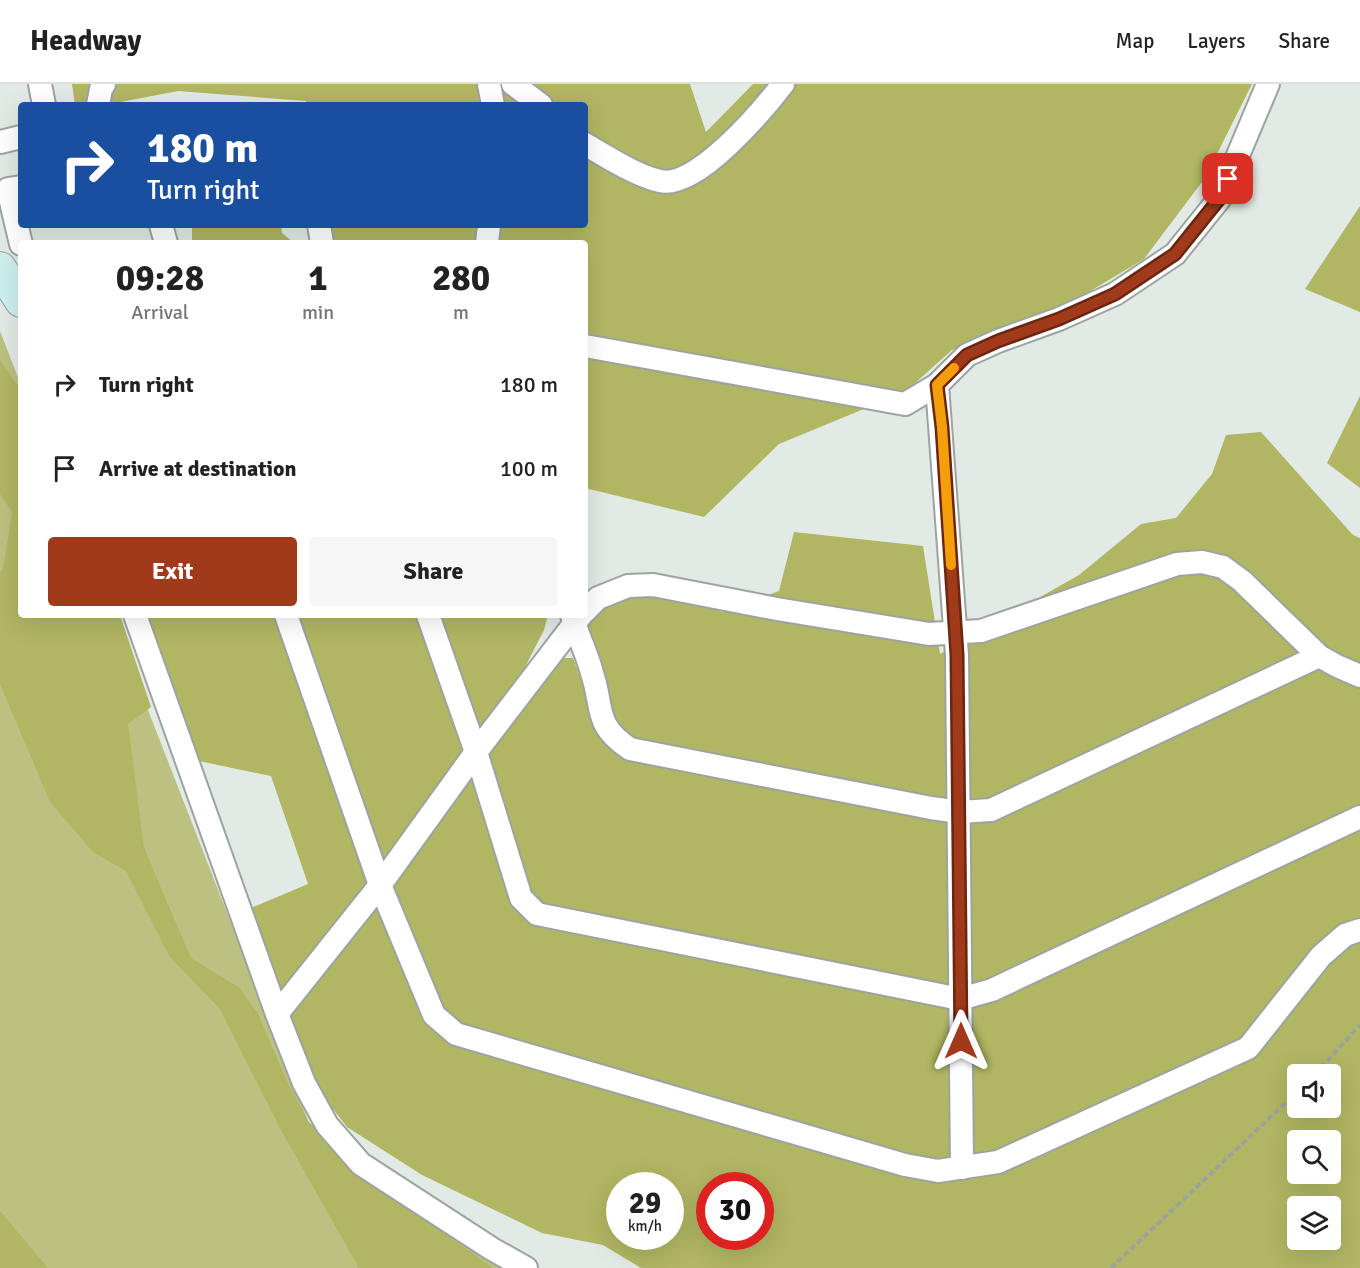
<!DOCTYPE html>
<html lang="en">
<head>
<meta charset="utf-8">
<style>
	:root { --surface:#fff; --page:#f6f6f6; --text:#222; --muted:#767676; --line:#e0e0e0; --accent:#a13a1a }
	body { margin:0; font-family:Signika,sans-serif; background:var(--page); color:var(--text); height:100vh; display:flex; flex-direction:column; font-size:22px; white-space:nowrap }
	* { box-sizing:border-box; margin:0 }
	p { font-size:20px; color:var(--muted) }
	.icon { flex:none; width:33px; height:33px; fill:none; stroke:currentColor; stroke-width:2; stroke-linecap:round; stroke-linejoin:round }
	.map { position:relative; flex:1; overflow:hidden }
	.details { position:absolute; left:18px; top:156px; width:570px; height:378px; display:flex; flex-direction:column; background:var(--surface); border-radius:6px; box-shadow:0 6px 24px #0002 }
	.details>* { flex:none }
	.hud { position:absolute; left:18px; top:18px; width:570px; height:126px; border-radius:6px; box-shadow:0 6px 24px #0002; background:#1a4fa0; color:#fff; overflow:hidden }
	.tools { position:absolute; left:1287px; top:980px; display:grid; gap:12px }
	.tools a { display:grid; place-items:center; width:54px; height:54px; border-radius:6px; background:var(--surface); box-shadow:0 6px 24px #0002; font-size:30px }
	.speed { position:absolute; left:606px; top:1088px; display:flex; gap:12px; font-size:30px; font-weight:700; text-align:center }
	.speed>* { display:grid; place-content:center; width:78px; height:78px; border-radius:50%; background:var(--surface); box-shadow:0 6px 24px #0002; line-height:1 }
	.speed small { font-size:15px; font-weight:400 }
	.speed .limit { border:9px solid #d22; background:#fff; color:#111 }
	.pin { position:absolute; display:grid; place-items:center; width:51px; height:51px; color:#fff; margin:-26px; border-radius:12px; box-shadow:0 3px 9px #0006 }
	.me { position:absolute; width:66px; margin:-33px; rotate:0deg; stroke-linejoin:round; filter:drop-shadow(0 0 4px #0008) }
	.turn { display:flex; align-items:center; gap:21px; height:126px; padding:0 30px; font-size:27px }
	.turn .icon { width:78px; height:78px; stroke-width:2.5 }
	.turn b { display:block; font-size:42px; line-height:51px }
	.eta { display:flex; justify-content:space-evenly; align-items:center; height:102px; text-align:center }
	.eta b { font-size:36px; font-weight:700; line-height:42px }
	.button { display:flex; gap:12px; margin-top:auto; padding:12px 30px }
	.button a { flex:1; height:69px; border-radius:6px; background:var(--accent); color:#fff; font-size:24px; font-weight:700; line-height:69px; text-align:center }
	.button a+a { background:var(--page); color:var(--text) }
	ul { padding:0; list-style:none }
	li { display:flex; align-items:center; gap:18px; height:84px; padding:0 30px }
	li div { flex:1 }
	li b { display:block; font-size:22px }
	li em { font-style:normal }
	header { display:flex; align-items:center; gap:36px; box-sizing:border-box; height:84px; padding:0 30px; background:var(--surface); border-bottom:2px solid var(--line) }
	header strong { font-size:28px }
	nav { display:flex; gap:33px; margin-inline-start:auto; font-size:21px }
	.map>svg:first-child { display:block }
	.green { fill:#bcc181 }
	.forest { fill:#b0b662; fill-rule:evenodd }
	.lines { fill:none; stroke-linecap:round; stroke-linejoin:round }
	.street-casing { stroke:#9da4a0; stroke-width:26 }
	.secondary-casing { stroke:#9da4a0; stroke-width:34 }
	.path { stroke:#9ca29f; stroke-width:4; stroke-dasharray:6 3; stroke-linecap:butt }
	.street { stroke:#fff; stroke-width:22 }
	.secondary { stroke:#cdf0ed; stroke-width:32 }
	.route-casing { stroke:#692611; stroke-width:15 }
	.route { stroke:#a13a1a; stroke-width:10 }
	.slow { stroke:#f59e0b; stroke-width:10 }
</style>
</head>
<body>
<header>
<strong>Headway</strong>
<nav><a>Map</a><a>Layers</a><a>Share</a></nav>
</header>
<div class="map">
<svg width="1360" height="1184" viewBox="0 0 1360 1184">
	<rect width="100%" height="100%" fill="#e2eae5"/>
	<polygon class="green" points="0,247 21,301 21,531 111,531 317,1060 503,1184 0,1184"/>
	<g class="forest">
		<polygon points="72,0 690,0 706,48 753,0 1252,0 1205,94 1144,175 1055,228 952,266 905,308 779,360 704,433 585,404 585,159 329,159 326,141 585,141 585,21 307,21 306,17 178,7 105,21 75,21"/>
		<polygon points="1360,122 1360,228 1305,205"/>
		<polygon points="192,141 281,141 282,149 294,159 192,159"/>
		<polygon points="0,276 21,307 21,531 120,531 151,623 128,640 144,764 191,874 240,904 258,930 287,997 309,1038 427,1137 493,1184 359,1184 282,1048 220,925 169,872 126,787 93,768 50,718 0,600 0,489 3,485 12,428 0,410"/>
		<polygon points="1360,312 1360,404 1327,379"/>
		<path d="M1261 348 1353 451 1360 454V1184H641L603 1161 542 1149 422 1091 347 1043 308 993 246 826 308 800 271 692 194 676 144 531H548L544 546 521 591 561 574H573L590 618 582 540 585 531V507L621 496 722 528 779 507 794 448 923 462 940 570 1079 491 1141 440 1176 434 1212 390 1226 351ZM1298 990H1330V1023H1298ZM1298 1056H1330V1089H1298ZM620 1101H670V1152H620ZM710 1101H760V1152H710ZM1298 1122H1330V1155H1298Z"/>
		<polygon points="0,1127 48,1184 0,1184"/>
	</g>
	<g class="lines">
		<g class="street-casing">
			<g id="street">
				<polyline points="40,0 44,21"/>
				<polyline points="489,0 493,21"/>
				<polyline points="513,0 541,21"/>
				<polyline points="98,21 101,5 104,0"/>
				<polyline points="0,58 21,53"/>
				<path d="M585 60C605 72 637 92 660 97 696 106 763 26 783 0"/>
				<polyline points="21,103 8,105 21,160"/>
				<polyline points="161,141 166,159"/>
				<polyline points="319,141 322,159"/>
				<polyline points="487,159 489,141"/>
				<polyline points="585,262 905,320 937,301 967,271 998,257 1059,235 1115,210 1175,170 1220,114 1268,0"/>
				<polyline points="937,301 957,571 962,1084"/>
				<polyline points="585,527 598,514 628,502 653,501 777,525 929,550 981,547 1177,480 1202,478 1223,483 1242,497 1319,572 1337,582 1360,592"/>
				<polyline points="135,531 277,930 304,999 327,1041 361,1080 492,1165 526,1184"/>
				<polyline points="286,531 380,801 434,931 456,950 905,1081 938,1087 998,1078 1248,964 1321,872 1345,851 1360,846"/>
				<polyline points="428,531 476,668 521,814 537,830 960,915 992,906 1360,733"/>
				<path d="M572 531C577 551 587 569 592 589 604 625 593 640 630 665L931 724 960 728 991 726 1319 572"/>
				<polyline points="277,930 380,801 476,668 581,531"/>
			</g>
		</g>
		<g class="secondary-casing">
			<polyline id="secondary" points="0,184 21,217"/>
		</g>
		<g class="path">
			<polyline points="1315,990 1360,941"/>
			<polyline points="1111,1184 1298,1007"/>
		</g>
		<use href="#street" class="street"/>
		<use href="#secondary" class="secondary"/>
	</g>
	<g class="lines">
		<g class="route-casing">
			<polyline id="route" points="961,957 957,571 942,343 937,301 967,271 998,257 1059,235 1115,210 1175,170 1220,114 1228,95"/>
		</g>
		<use href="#route" class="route"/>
		<polyline class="slow" points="951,481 942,343 937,301 954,284"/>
	</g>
</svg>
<div class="tools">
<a><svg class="icon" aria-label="sound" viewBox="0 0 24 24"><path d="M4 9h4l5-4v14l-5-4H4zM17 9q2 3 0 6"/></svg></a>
<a><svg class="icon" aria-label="search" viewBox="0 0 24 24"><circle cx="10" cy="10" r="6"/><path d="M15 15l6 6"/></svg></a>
<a><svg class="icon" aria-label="layers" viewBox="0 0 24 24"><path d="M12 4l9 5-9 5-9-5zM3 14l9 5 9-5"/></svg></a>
</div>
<div class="speed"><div>29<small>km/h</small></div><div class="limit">30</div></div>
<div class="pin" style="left:1228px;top:95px;background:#d93025"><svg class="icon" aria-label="arrive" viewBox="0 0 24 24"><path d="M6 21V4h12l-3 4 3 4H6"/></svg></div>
<svg class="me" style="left:961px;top:957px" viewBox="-20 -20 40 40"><path d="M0-17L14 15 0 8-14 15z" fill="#a13a1a" stroke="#fff" stroke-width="4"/></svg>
<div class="hud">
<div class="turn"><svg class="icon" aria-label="right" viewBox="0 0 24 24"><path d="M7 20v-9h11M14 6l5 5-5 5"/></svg><div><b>180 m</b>Turn right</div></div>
</div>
<section class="details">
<div class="eta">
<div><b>09:28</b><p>Arrival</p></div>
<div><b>1</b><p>min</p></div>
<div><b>280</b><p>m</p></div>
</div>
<ul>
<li><svg class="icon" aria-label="right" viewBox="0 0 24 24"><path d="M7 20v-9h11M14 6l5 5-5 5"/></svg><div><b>Turn right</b></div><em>180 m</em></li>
<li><svg class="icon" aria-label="arrive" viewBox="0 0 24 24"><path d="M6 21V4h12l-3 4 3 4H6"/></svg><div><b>Arrive at destination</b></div><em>100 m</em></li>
</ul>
<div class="button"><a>Exit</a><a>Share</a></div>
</section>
</div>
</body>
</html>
